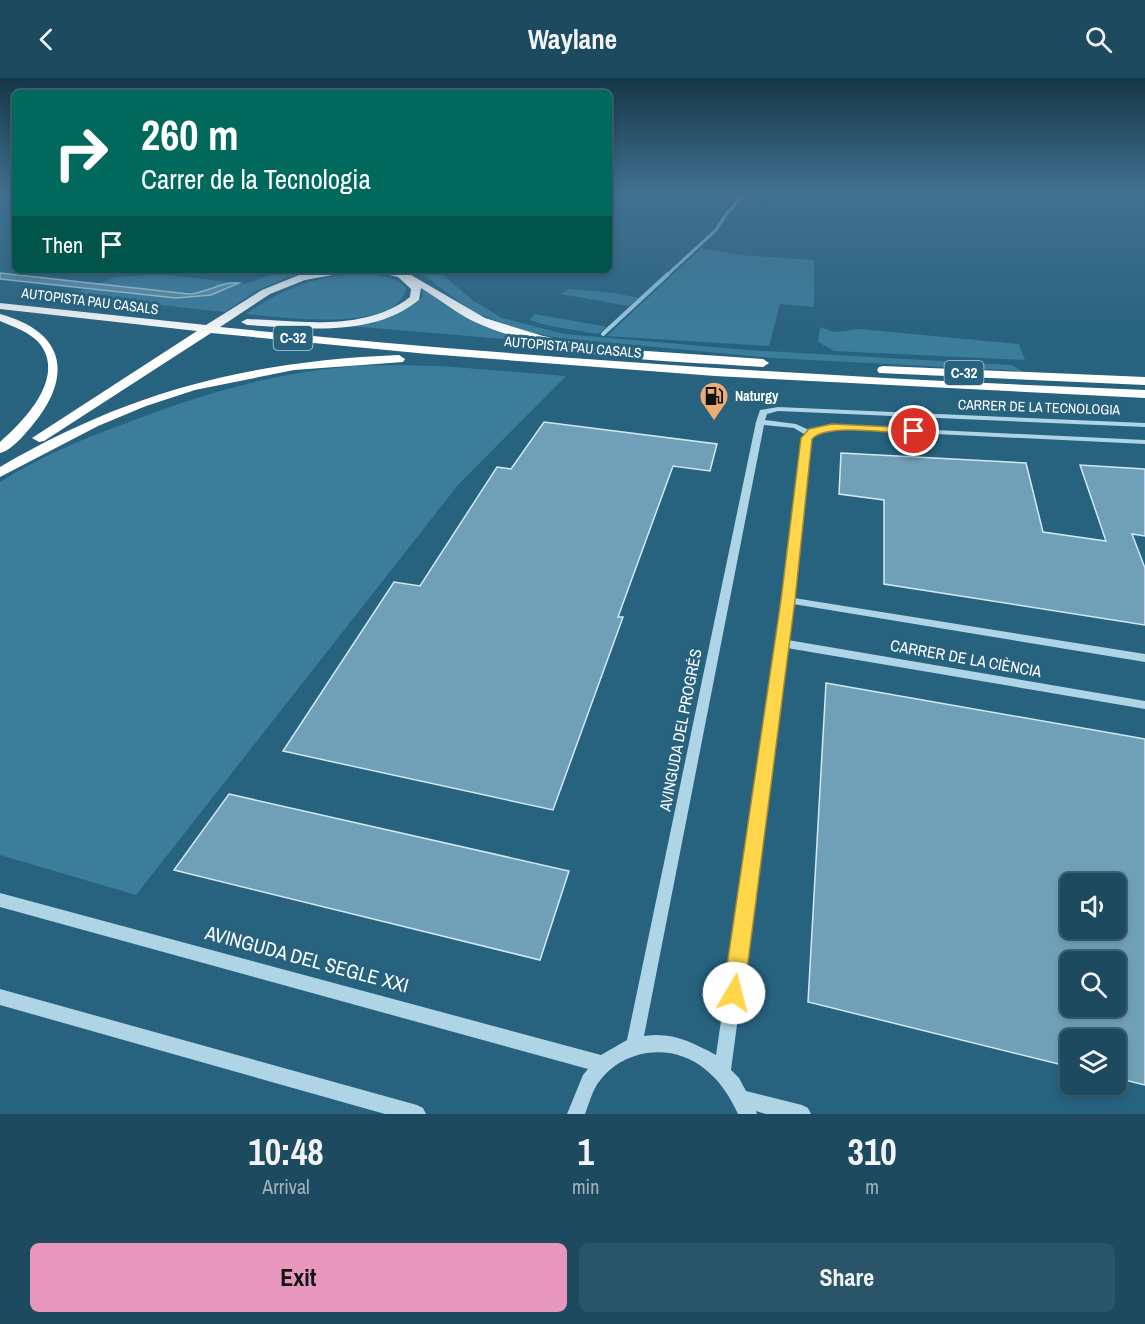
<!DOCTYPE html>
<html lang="en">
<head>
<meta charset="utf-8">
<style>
	:root { --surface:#1d4a5f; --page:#2a5468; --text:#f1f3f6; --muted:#a0b3bd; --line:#3b6274; --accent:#e797bd }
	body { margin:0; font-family:"Archivo Narrow",sans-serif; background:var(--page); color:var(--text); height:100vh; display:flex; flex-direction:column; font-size:22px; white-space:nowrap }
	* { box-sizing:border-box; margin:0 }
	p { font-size:20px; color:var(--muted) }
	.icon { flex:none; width:33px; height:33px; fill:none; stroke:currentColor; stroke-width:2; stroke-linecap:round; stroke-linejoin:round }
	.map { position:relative; height:1036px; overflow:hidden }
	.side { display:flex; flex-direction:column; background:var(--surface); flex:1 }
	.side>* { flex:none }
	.guide { position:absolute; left:12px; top:12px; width:600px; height:183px; border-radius:9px; box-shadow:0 3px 9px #0003,0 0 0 2px var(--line); background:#00695c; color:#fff; overflow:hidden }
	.fabs { position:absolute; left:1060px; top:795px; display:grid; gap:12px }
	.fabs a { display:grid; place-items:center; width:66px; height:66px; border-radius:9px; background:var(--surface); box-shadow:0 3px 9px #0003,0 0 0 2px var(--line); font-size:30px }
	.pin { position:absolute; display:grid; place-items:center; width:51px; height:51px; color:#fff; margin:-26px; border:3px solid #fff; border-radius:50%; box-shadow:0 2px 6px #0007 }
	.me { position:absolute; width:66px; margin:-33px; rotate:8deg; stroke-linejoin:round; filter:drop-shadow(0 0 4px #0008) }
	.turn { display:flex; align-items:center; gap:21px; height:126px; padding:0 30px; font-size:27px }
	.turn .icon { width:78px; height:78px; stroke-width:2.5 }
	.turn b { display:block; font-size:42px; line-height:51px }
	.then { display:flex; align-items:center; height:57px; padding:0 30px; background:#0003; gap:12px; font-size:22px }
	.eta { display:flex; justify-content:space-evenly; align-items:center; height:102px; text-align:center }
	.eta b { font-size:36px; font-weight:700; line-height:42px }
	.button { display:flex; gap:12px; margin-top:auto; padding:12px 30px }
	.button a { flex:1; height:69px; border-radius:9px; background:var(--accent); color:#111; font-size:24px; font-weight:700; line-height:69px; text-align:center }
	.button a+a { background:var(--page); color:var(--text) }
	header { display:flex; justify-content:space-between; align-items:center; height:78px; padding:0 30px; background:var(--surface); font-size:27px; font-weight:700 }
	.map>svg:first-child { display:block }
	.green { fill:#3c7d9c }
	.water { fill:#668ea1; stroke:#a2d1e5; stroke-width:1.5 }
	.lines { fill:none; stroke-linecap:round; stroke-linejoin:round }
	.stream-far1 { stroke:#a2d1e5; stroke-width:3 }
	.stream { stroke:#a2d1e5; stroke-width:4 }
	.building { fill:#70a0b7; stroke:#d1e9f4; stroke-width:1.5; fill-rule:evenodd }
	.minor { fill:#aed4e5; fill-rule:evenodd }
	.highway { fill:#fff; fill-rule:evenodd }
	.route { fill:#ffd54a; stroke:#a68a30; stroke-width:1.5 }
	.labels { text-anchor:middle; stroke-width:6; stroke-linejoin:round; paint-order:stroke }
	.far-street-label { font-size:14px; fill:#fff; stroke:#27627f }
	.far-poi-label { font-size:14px; font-weight:bold; fill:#fff; stroke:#27627f; text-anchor:start }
	.shield { fill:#27627f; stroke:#bed0d9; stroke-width:1.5 }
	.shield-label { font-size:15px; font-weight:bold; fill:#fff }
	.street-label { font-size:16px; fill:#fff; stroke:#27627f }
	.near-street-label { font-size:20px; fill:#fff; stroke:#27627f }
</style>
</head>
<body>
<header><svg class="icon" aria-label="back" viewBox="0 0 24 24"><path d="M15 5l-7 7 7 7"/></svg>Waylane<svg class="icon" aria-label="search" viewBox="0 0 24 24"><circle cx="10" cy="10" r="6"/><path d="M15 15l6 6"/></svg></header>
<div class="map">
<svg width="1145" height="1036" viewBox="0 0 1145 1036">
	<rect width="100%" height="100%" fill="#27627f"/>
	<g class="green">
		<polygon points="701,170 739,177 814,182 814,229 780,226 769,268 607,258"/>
		<polygon points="283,192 315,192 289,199 258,212 225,234 64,217 85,211 179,219 203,218 230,204 245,206"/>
		<polygon points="406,192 433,192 441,195 472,222 502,240 564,256 748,272 1011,287 1022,293 772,280 559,260 524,253 473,234 423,197"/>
		<path d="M162 196 228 204C188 225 139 211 96 207L115 199Z"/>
		<path d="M369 196C382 198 397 199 406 210 399 256 279 239 246 236 284 209 322 195 369 196Z"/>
		<path d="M423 210C460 242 493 252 539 264L350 248C379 244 400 239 422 220Z"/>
		<polygon points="569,211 614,215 639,220 629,228 560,216"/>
		<polygon points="535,236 607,249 598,256 550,248 529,242"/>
		<polygon points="820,249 834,254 860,251 1019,266 1025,282 834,273 818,264"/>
		<path d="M441 288 566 298 458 407 136 817 0 777V404C39 379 80 362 124 346 195 318 268 296 345 289 376 286 409 288 441 288Z"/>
	</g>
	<path class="water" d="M0 195 189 216C207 215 222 203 239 205L211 217 176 220 0 201Z"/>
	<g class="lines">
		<polyline class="stream-far1" points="667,197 716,152 727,135 745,116"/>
		<polyline class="stream" points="603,256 668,196"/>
	</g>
	<g class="building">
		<polygon points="544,344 717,366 710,393 673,388 618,539 623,539 553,732 283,673 394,504 420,508 497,389 511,391"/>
		<polygon points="841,375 1026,385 1043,454 1106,463 1080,387 1145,391 1145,458 1132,456 1145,490 1145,547 884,506 884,422 839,416"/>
		<path d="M826 605 1145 661V1007L1116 1000V962H1071V989L808 924ZM1071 806H1116V850H1071ZM1071 884H1116V928H1071Z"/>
		<polygon points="229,716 569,793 540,882 174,792"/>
	</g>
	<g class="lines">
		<g class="minor">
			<path d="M778 329 1145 345V349L778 333 767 336 765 342 796 346 809 352 817 349 832 347 1145 362V366L832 351C824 352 815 352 810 360L794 520 1145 576V584L793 526 788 562 1145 623V631L787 570 731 992 739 1000 746 1013 802 1027 808 1030 811 1036H766L756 1033 757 1036H738C730 1019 721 1004 706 992 672 962 617 971 595 1010 591 1018 588 1028 585 1036H567L583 997 588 991 0 829V815L601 977 627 962 756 344 760 332ZM764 347 794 350 804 356 802 360 783 522 716 977C691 964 673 954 644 958Z"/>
			<polygon points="0,911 417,1027 423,1030 426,1036 385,1036 0,927"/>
		</g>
		<g class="highway">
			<path d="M327 192H349L344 195 305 202 270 216 220 249C527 280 836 300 1145 312V320L715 298 428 276 211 255 44 363 39 364 32 360 197 253 0 231V225L206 247 262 212 299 197Z"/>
			<path d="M369 192H395L411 197 485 240 543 258 603 270 763 281 769 285 763 289C667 282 565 284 475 244 456 235 439 221 421 210L419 222C372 260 304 250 247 247L241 244 247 241C300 243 365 254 410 219L411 211 398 199Z"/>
			<path d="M0 236C66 254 74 299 31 349 23 358 12 372 0 375V364C24 343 66 300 40 266 30 254 14 249 0 243Z"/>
			<path d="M399 277 405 281 403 284 294 292 195 312 146 328 98 348 0 399V389C129 313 250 283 399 277Z"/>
			<polygon points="883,288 1145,299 1145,307 879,295 877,292 879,289"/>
		</g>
	</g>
	<linearGradient id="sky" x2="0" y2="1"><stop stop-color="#153646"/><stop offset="0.44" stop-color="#417190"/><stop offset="1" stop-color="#417190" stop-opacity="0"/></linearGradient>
	<rect width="1145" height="261" fill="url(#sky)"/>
	<path class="route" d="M832 346 914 350 919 353 914 356C891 355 826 345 812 361L795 522 744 915 741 922 734 925 726 922 723 915 781 522 801 360 809 351Z"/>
	<defs>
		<g id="fuel-pin" transform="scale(1.5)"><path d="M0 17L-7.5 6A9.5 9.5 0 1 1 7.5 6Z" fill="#edae74" stroke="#27627f"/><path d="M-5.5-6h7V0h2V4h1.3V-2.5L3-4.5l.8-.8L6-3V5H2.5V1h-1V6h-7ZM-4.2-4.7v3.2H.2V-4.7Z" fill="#111"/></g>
	</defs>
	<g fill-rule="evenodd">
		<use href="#fuel-pin" x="714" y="318"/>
	</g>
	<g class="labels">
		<g class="far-street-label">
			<text transform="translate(90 223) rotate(7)" y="5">AUTOPISTA PAU CASALS</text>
			<text transform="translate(573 269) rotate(5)" y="5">AUTOPISTA PAU CASALS</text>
			<text transform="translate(1039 329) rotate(2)" y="5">CARRER DE LA TECNOLOGIA</text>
		</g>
		<g class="far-poi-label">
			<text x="735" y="323">Naturgy</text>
		</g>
		<g class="shield">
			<rect x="273.5" y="248" width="39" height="24" rx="4.5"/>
			<rect x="944.5" y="283" width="39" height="24" rx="4.5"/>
		</g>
		<g class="shield-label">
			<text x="293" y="265">C-32</text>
			<text x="964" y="300">C-32</text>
		</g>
		<g class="street-label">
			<text transform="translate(966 580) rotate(10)" y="6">CARRER DE LA CIÈNCIA</text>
			<text transform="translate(680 652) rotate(-79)" y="6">AVINGUDA DEL PROGRÉS</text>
		</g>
		<g class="near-street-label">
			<text transform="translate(307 881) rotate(15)" y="7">AVINGUDA DEL SEGLE XXI</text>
		</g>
	</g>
</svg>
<div class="fabs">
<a><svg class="icon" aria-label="sound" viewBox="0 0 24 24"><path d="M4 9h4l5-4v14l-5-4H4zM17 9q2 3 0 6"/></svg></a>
<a><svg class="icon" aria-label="search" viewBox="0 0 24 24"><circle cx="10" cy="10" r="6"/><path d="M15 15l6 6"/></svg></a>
<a><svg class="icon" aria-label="layers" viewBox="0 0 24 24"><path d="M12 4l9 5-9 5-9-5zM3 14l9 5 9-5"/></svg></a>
</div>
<div class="pin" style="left:914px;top:353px;background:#d93025"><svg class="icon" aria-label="arrive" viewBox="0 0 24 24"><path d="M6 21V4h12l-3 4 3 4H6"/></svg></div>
<svg class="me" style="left:734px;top:915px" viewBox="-20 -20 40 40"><circle r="19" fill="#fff"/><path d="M0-13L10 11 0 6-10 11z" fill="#ffd54a"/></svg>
<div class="guide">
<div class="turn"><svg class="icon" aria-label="right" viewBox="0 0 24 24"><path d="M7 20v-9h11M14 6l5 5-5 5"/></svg><div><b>260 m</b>Carrer de la Tecnologia</div></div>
<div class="then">Then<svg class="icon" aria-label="arrive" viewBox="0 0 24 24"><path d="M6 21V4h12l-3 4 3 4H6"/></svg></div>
</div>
</div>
<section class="side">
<div class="eta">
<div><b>10:48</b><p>Arrival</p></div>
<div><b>1</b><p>min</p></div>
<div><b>310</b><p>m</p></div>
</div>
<div class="button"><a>Exit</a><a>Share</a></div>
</section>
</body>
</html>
